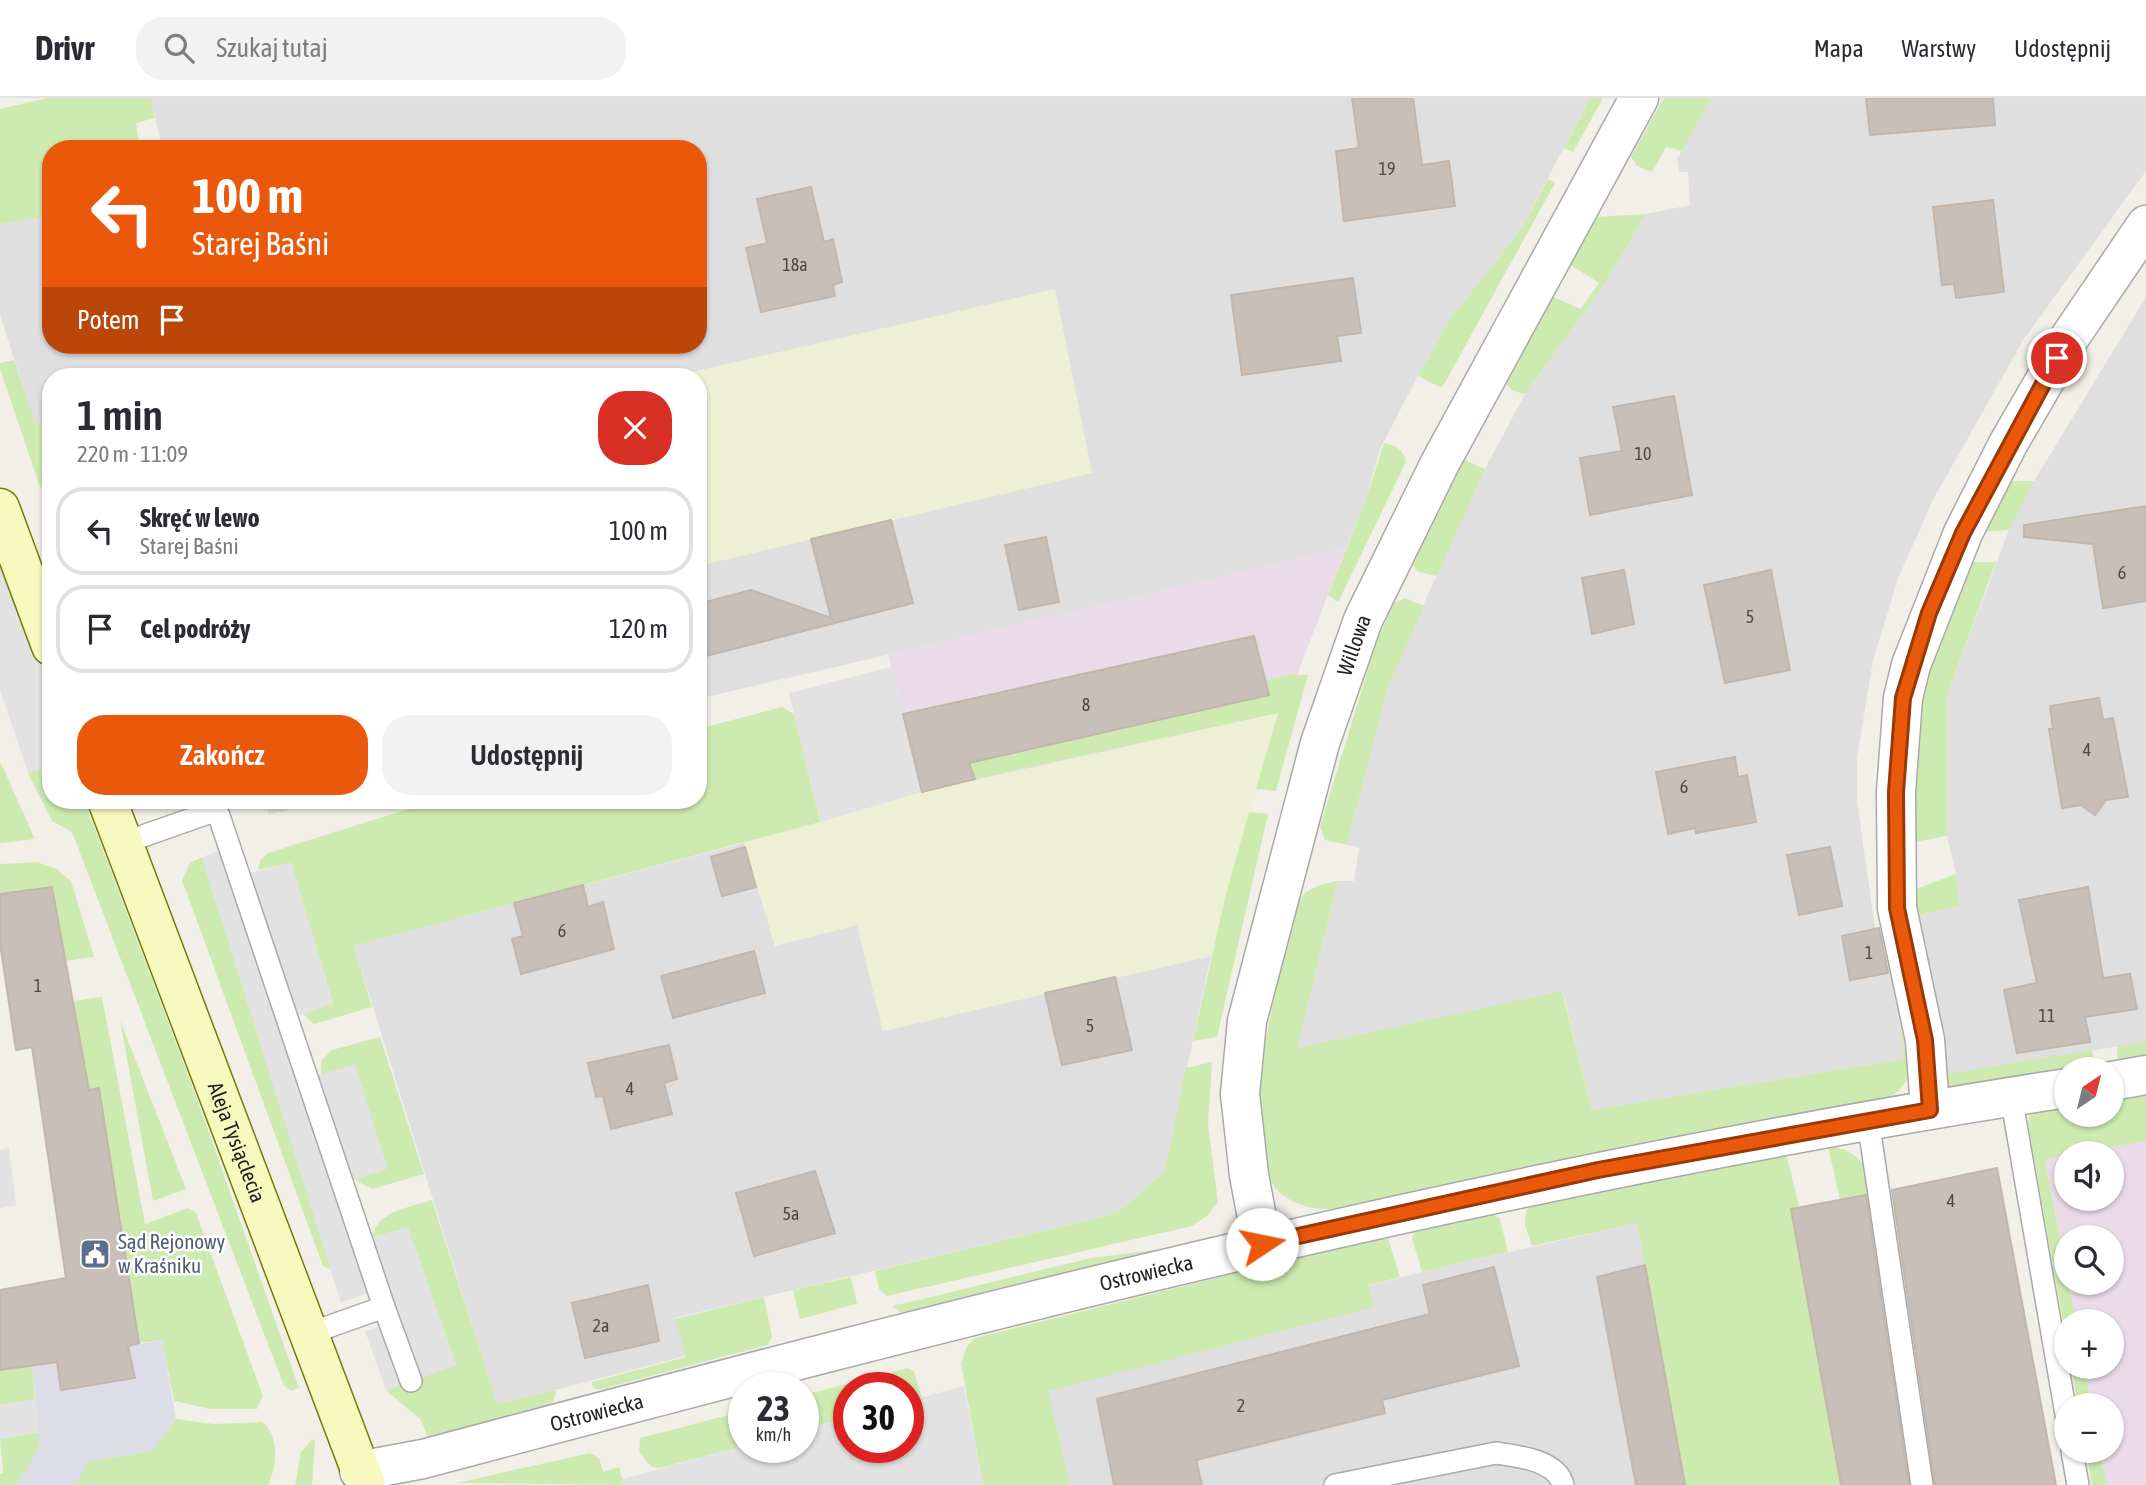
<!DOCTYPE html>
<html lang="pl">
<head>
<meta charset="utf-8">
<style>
	:root { --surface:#fff; --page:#f2f2f3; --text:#2b2b33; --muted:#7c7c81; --line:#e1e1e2; --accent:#ea580c }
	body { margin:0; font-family:"Asap Condensed",sans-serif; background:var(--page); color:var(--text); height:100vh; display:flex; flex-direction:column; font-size:26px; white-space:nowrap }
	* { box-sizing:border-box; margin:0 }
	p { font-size:23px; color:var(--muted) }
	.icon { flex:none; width:38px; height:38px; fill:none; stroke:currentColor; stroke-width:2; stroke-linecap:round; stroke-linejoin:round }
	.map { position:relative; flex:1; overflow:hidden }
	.drawer { position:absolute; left:42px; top:270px; width:665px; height:441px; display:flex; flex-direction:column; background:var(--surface); border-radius:28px; box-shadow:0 2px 5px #0004 }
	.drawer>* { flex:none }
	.top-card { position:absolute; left:42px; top:42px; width:665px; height:214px; border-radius:28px; box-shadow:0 2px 5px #0004; background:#ea580c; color:#fff; overflow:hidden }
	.needle { width:46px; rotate:35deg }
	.fabs { position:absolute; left:2054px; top:959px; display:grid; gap:14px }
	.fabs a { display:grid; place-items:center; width:70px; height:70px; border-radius:50%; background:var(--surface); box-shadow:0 2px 5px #0004; font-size:35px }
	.speed { position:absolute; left:728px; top:1274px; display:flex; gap:14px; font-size:35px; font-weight:700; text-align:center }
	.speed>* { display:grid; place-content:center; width:91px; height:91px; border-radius:50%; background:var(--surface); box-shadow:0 2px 5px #0004; line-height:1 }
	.speed small { font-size:18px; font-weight:400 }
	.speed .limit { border:10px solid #d22; background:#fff; color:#111 }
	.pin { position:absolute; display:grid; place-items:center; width:60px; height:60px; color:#fff; margin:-30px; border:4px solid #fff; border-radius:50%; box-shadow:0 2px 7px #0007 }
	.me { position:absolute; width:77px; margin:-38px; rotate:79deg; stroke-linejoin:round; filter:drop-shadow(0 0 5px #0008) }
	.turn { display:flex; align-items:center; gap:24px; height:147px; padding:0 35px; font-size:32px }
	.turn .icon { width:91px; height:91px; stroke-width:2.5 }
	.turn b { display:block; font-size:49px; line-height:60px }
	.then { display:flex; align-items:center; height:66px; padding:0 35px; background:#0003; gap:14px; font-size:26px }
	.round { display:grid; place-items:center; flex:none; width:74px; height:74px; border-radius:28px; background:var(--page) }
	.head { display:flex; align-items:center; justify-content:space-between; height:119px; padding:0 35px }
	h1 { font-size:42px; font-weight:600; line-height:52px }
	.button { display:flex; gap:14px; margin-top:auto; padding:14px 35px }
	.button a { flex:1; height:80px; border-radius:28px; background:var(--accent); color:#fff; font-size:28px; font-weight:600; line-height:80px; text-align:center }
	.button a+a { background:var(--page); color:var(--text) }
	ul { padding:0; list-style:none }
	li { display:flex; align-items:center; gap:21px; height:88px; margin:0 14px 10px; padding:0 21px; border:4px solid var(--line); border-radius:28px }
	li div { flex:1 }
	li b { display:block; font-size:26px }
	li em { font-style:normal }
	header { display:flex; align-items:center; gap:42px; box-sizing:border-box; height:98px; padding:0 35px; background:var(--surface); border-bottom:2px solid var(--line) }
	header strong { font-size:33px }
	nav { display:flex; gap:38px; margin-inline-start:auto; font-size:24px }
	.search { width:490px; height:63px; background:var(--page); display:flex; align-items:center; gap:18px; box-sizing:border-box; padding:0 24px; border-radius:28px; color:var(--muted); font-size:26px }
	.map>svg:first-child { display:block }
	.residential { fill:#e0dfdf }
	.industrial { fill:#ebdbe8 }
	.farmland { fill:#eef0d5 }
	.grass { fill:#cdebb0 }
	.parking { fill:#e2e2e2 }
	.plaza { fill:#dddde8 }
	.building { fill:#c7bfb8; stroke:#c4b6ab; stroke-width:2 }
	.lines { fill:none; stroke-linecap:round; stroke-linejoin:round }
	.lane-casing { stroke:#a9a9a9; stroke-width:24 }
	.street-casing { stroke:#a9a9a9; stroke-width:41 }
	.secondary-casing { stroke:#707d05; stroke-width:41 }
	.lane { stroke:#fff; stroke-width:21 }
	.street { stroke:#fff; stroke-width:38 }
	.secondary { stroke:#f7fabf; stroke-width:38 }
	.route-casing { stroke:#983908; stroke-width:18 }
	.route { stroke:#ea580c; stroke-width:12 }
	.labels { text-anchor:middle; stroke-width:5; stroke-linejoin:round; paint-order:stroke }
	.number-label { font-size:18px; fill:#4b4948 }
	.street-label { font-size:21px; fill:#222; stroke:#fff }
	.service-label { font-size:21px; fill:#4e5e75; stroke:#fff; text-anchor:start }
</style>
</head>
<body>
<header>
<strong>Drivr</strong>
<div class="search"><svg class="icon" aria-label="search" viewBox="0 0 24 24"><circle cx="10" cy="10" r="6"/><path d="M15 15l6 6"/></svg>Szukaj tutaj</div>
<nav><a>Mapa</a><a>Warstwy</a><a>Udostępnij</a></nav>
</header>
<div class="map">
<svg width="2146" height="1387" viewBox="0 0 2146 1387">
	<rect width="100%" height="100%" fill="#f2efe9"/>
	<g class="residential">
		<polygon points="151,0 1590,0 1521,131 1448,224 1418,278 1380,351 1366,401 1346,450 698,601 698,278 51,278 51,324 36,328 0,217 0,126 51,118 51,247 698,247 698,51 162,51"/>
		<polygon points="1711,0 2146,0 2146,73 2024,241 1934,400 1899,478 1873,562 1857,660 1857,702 1875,831 1887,829 1896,873 1904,961 1592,1012 1563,894 1297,950 1338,783 1354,783 1359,750 1347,747 1387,592 1430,492 1485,371 1525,296 1604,187 1646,116 1690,107 1688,74 1679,74 1677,61"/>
		<polygon points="2146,199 2146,944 1940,977 1913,818 1959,808 1956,776 1947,738 1947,597 2009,432 2034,383"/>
		<polygon points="264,702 325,702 269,717"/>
		<polygon points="744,745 775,847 857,827 883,933 1211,858 1165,1073 1117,1115 675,1220 686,1258 497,1307 354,848"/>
		<polygon points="1637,1125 1685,1387 1025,1387 997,1280 1422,1174"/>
	</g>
	<g class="industrial">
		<polygon points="1346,450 1297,577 1290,576 1278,615 922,694 888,556"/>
		<polygon points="2146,1043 2146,1387 2107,1387 2100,1353 2112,1353 2112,1307 2092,1307 2084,1269 2112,1269 2112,1223 2076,1223 2069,1185 2112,1185 2112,1139 2067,1139 2067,1175 2045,1060 2067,1057 2067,1101 2112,1101 2112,1055 2075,1055"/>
	</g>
	<g class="farmland">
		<polygon points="1055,191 1092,375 703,467 698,446 698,278 674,278"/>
		<polygon points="1278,615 1211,858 883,933 857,827 775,848 744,745 922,694"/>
	</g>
	<g class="grass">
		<polygon points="47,0 151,0 155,20 136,25 140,51 51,51 51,118 0,126 0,11"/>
		<polygon points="1590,0 1603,0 1573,54 1564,50"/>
		<polygon points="1664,0 1711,0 1682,53 1666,49 1652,74 1637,68 1631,59"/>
		<polygon points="1548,81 1555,85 1442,290 1418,278 1448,224 1521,131"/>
		<polygon points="1646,116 1604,187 1525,296 1513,293 1506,286 1553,199 1581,211 1599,185 1569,166 1595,119"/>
		<polygon points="14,262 36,327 51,324 51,391 40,389 0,271 0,265"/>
		<path d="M1384 345C1394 346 1405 353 1406 364L1338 504 1328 497 1366 401Z"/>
		<polygon points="1463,361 1485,371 1437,478 1418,474 1413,467"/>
		<polygon points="2003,383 2034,383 2009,432 1979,434"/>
		<path d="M1963 464H1996L1947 597V738L1915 744C1914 723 1912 701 1912 679 1913 604 1938 534 1963 464Z"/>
		<polygon points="1405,500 1424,508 1387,592 1347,747 1325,742 1320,729 1375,548 1394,505"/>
		<polygon points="1290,576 1308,577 1276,693 1256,691 1278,615 975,681 969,665"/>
		<polygon points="782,609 794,616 820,724 354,848 372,909 314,926 303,916 333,905 291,765 258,772 260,762 268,755 437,702 698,702 698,631"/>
		<polygon points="0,663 35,741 0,745"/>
		<polygon points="51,668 51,702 84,702 196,998 299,1290 292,1293 284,1288 72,734 52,723 28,675"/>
		<polygon points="1249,714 1268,716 1217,939 1193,943 1225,800"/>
		<polygon points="202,759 331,1171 323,1168 182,782 190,765"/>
		<polygon points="37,764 56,771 71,783 94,859 65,863 52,789 0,796 0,766"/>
		<polygon points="1956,776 1959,808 1913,818 1913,792"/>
		<path d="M1338 783 1297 950 1562 893 1592 1012 1904 961 1896 873C1908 922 1939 992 1868 1007 1778 1023 1686 1035 1597 1054 1541 1066 1486 1080 1431 1092 1397 1100 1363 1110 1327 1111 1307 1111 1283 1103 1272 1085 1236 1029 1281 872 1296 809 1304 790 1319 787 1338 783Z"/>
		<polygon points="102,899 145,1126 188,1110 196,1115 263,1298 257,1311 211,1311 174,1303 162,1242 139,1245 99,990 88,992 73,903"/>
		<polygon points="120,922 186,1091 153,1103"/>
		<polygon points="380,939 424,1076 372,1091 354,1081 387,1070 355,968 321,978 321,963 332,952"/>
		<polygon points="2146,944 2146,964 2118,968 2117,948"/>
		<polygon points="2092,952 2095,971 2067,971 2067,977 1950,991 1940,977"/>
		<polygon points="1212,964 1208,1026 1218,1104 1207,1118 1192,1128 887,1198 879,1191 875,1173 1117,1115 1165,1073 1186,970"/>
		<polygon points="2146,992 2146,1043 2045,1061 2076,1223 2067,1223 2067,1246 2028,1026 2030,1016 2067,1004 2067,1017 2112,1017 2112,997"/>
		<path d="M1828 1049C1859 1050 1870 1071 1875 1099L1840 1101Z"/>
		<polygon points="1786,1054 1799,1109 1791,1111 1841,1387 1685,1387 1637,1125 1532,1148 1525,1127 1526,1113 1537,1103"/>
		<path d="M432 1102 497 1306 556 1292 552 1309 428 1340 421 1322 386 1292 456 1267 408 1130 373 1139C376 1113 411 1109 432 1102Z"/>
		<polygon points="1490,1114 1500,1121 1508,1154 1422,1174 1412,1140 1415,1132"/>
		<polygon points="1385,1138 1388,1140 1400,1179 1368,1187 1374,1209 1048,1293 1070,1387 983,1387 961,1266 967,1248 975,1240"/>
		<polygon points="1162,1151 902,1216 893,1208 1091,1160"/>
		<polygon points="851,1179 857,1206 800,1221 793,1192"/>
		<polygon points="764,1199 772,1238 768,1247 598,1292 593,1290 592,1284 686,1259 675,1221"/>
		<polygon points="32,1267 35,1301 0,1307 0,1272"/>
		<polygon points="2071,1269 2084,1269 2092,1307 2078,1307"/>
		<polygon points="907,1270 914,1273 922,1299 908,1303 908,1290 849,1290 849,1319 803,1332 803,1297"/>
		<polygon points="744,1313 744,1348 660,1370 651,1369 639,1354 640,1340"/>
		<path d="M176 1321 214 1326 262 1324C280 1337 277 1369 268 1387H75L89 1363 152 1353Z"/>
		<polygon points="39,1334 40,1350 16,1387 0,1387 0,1376 3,1375 0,1341"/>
		<polygon points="312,1341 315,1343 312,1387 295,1387 301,1354"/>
		<polygon points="2086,1353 2100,1353 2107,1387 2092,1387"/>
		<polygon points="590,1355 599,1360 603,1374 619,1369 624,1387 456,1385"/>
	</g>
	<g class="parking">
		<polygon points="0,410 51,548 51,668 28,675 0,592"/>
		<polygon points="891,569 922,694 820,724 789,595"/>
		<polygon points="229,749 239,778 291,764 333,906 287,921 307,980 355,967 387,1071 342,1086 361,1142 408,1130 456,1267 386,1292 365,1233 390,1226 378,1191 341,1205 202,759"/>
		<polygon points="9,1050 16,1107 0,1110 0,1052"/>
		<polygon points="964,1288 983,1387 624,1387 622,1381 744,1348 803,1349 803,1332 849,1319 849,1349 908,1349 908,1303"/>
		<polygon points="35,1301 39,1334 0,1341 0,1307"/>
	</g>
	<polygon class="plaza" points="162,1242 176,1321 152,1353 89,1363 75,1387 16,1387 40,1349 32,1267 57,1264 61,1292 134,1281 128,1248"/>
	<g class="building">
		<polygon points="1352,0 1413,0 1422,67 1449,63 1455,108 1344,123 1336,53 1359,50"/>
		<polygon points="1866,0 1993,0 1995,27 1870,37"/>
		<polygon points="811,89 824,144 833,141 842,184 833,187 835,198 761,214 746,150 767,145 757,101"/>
		<polygon points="1993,102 2004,194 1956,200 1954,186 1942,187 1933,109"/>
		<polygon points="1353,180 1361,235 1337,238 1341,263 1242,277 1231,197"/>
		<polygon points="1674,298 1692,397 1590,417 1580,360 1622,353 1613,309"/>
		<polygon points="2146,408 2146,503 2103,510 2093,446 2024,439 2024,427"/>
		<polygon points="891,422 913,505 698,560 698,506 751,492 831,520 811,441"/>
		<polygon points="1046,439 1059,504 1019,512 1005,447"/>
		<polygon points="1624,472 1634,526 1592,536 1582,480"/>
		<polygon points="1771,472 1790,572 1725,585 1704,487"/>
		<polygon points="1254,538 1269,597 969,665 975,681 922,694 903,616"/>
		<polygon points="2099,600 2103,622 2113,620 2128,699 2106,702 2095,717 2081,707 2062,710 2049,631 2053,631 2050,608"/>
		<polygon points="1735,659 1738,679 1747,677 1756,724 1696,735 1695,730 1668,736 1656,674"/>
		<polygon points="745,749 756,789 722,798 711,759"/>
		<polygon points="1830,749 1842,808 1799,817 1787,757"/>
		<polygon points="583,787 588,809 603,804 614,851 521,876 512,841 523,838 514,805"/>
		<polygon points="52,789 89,992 99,990 139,1245 128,1248 135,1280 61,1292 57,1264 0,1272 0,1192 66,1180 32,949 16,952 0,845 0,796"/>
		<polygon points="2088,789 2103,880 2130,876 2137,911 2085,919 2090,944 2017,955 2004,892 2037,885 2019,802"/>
		<polygon points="1879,830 1888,875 1850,882 1842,838"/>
		<polygon points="754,853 765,895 673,920 661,878"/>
		<polygon points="1115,879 1132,952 1062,967 1045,895"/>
		<polygon points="669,947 677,981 664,985 672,1016 611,1031 603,998 596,999 588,965"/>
		<polygon points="1997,1070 2056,1387 1935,1387 1892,1092"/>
		<polygon points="815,1073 835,1135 754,1158 736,1095"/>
		<polygon points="1866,1097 1909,1387 1841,1387 1791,1111"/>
		<polygon points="1645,1167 1685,1387 1636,1387 1597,1179"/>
		<polygon points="1494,1169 1519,1268 1382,1302 1385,1315 1196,1362 1202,1387 1114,1387 1097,1301 1430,1216 1423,1187"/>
		<polygon points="648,1187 659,1243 585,1260 572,1205"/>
	</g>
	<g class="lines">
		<g class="lane-casing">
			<g id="lane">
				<polyline points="123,745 217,712 384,1209 308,1236"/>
				<polyline points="2011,998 2067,1322"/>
				<polyline points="1868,1022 1922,1387"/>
				<polyline points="384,1209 411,1283"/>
				<polyline points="2072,1353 2078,1387"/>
				<path d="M1335 1387 1496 1355C1517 1358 1557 1362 1563 1387"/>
			</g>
		</g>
		<g class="street-casing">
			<g id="street">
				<polyline points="2112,983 2146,977"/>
				<polyline points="1930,1011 1925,942 1897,810 1896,694 1903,600 1911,567 1963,435 2008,346 2070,239 2146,127"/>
				<path id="s1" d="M1262 1146 1249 1077 1240 996 1247 923 1320 645 1363 522 1440 365 1639 0"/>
				<path id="s2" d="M359 1373 423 1361C966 1216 1511 1075 2067 990"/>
			</g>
		</g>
		<g class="secondary-casing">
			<g id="secondary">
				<polyline points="0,410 51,548"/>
				<path id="s3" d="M107 702 366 1387"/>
			</g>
		</g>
		<use href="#lane" class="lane"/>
		<use href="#street" class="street"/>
		<use href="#secondary" class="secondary"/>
	</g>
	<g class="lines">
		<g class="route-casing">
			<polyline id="route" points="1262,1146 1598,1072 1930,1012 1925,942 1897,810 1896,694 1903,600 1929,515 1963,435 2057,260"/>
		</g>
		<use href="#route" class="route"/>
	</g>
	<defs>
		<g id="civic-square" transform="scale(1.575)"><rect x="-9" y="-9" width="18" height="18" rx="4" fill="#5c6f8a" stroke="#fff"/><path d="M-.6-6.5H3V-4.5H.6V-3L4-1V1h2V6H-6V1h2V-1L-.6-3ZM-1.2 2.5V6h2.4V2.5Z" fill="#fff"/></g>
	</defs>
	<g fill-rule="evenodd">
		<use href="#civic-square" x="95" y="1156"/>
	</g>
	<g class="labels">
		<g class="number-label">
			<text x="1387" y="77">19</text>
			<text x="795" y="173">18a</text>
			<text x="1643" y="362">10</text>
			<text x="2122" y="481">6</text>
			<text x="1750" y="525">5</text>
			<text x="1086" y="613">8</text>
			<text x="2087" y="658">4</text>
			<text x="1684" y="695">6</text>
			<text x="562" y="839">6</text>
			<text x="1869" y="861">1</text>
			<text x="38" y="894">1</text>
			<text x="2047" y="924">11</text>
			<text x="1090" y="934">5</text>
			<text x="630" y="997">4</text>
			<text x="1951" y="1109">4</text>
			<text x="791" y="1122">5a</text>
			<text x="601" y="1234">2a</text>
			<text x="1241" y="1314">2</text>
		</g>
		<g class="street-label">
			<text dy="7" stroke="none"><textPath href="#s1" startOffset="616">Willowa</textPath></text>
			<text dy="7" stroke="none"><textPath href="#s3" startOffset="366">Aleja Tysiąclecia</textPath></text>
			<text dy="7" stroke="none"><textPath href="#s2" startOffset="812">Ostrowiecka</textPath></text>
			<text dy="7" stroke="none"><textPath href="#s2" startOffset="245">Ostrowiecka</textPath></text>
		</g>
		<g class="service-label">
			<text x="118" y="1151">Sąd Rejonowy<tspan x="118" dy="24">w Kraśniku</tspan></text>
		</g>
	</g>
</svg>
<div class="fabs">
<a><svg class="needle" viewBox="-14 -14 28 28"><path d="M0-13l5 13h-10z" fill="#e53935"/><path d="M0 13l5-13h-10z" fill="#7c7c81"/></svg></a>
<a><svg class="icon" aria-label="sound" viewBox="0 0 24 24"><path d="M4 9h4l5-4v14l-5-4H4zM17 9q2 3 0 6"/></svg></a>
<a><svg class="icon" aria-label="search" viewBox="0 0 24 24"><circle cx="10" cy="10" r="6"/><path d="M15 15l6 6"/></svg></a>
<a>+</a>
<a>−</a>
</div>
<div class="speed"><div>23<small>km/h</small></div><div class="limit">30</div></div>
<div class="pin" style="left:2057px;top:260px;background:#d93025"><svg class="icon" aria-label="arrive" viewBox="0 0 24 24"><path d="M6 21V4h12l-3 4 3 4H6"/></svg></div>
<svg class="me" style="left:1262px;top:1146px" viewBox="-20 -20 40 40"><circle r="19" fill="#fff"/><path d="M0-13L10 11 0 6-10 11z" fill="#ea580c"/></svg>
<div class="top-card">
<div class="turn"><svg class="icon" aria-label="left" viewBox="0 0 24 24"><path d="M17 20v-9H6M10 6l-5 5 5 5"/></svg><div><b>100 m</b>Starej Baśni</div></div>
<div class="then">Potem<svg class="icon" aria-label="arrive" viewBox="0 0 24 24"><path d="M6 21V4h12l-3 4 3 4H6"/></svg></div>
</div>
<section class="drawer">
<div class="head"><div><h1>1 min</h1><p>220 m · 11:09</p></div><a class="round" style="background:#d93025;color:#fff"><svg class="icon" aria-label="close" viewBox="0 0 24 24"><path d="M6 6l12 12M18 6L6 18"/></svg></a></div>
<ul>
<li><svg class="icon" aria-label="left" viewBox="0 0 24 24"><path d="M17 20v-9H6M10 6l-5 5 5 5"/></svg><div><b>Skręć w lewo</b><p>Starej Baśni</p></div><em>100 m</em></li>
<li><svg class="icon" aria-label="arrive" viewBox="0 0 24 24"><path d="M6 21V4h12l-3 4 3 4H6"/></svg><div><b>Cel podróży</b></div><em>120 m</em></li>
</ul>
<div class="button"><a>Zakończ</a><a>Udostępnij</a></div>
</section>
</div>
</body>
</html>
